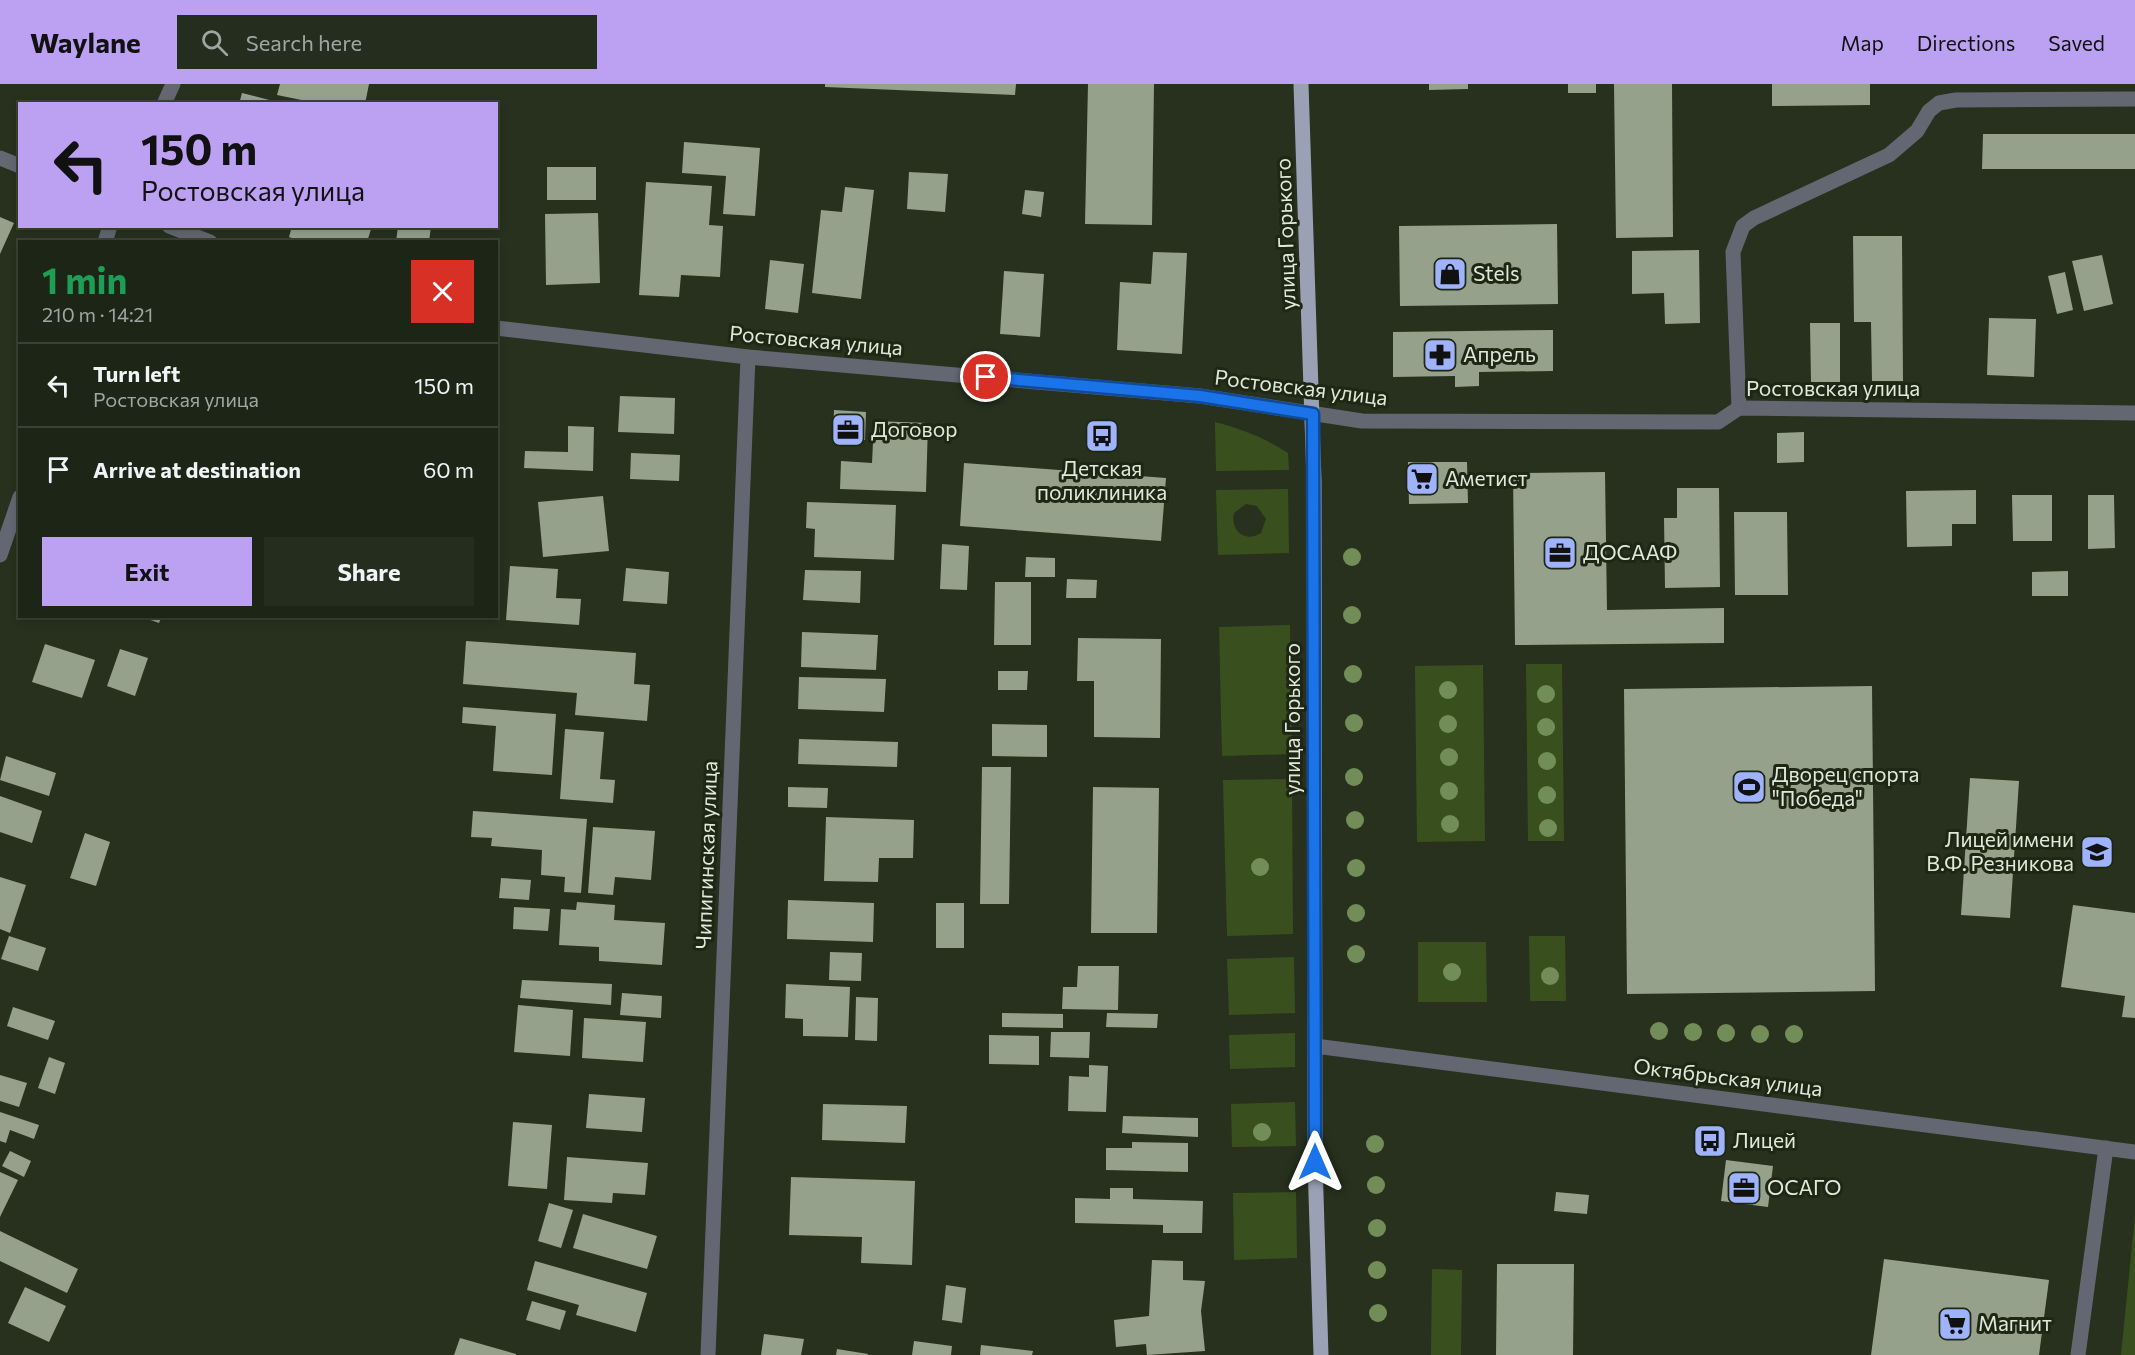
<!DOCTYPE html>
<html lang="en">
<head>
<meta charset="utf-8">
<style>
	:root { --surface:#1d2516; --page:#252d1f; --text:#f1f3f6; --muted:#a0a5a1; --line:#3b4235; --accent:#bca0f2 }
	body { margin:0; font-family:Commissioner,sans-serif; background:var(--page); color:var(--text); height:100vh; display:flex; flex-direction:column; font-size:22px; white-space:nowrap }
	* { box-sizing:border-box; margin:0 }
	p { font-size:20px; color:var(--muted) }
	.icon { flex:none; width:33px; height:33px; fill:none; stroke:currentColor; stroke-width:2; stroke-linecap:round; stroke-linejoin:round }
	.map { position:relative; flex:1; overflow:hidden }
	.drawer { position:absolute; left:18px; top:156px; width:480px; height:378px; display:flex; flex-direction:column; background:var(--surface); border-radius:0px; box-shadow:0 3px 9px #0003,0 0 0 2px var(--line) }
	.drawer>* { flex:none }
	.guide { position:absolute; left:18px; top:18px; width:480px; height:126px; border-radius:0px; box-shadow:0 3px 9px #0003,0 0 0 2px var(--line); background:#bca0f2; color:#111; overflow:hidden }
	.pin { position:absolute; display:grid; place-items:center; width:51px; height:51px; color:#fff; margin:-26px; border:3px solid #fff; border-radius:50%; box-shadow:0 2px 6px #0007 }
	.me { position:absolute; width:66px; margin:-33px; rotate:0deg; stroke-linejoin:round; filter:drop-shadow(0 0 4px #0008) }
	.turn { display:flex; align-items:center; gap:21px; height:126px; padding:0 24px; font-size:27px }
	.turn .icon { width:78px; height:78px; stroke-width:2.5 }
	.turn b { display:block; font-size:42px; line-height:51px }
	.round { display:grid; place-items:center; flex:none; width:63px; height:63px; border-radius:0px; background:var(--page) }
	.overview { display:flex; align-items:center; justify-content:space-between; height:102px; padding:0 24px }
	h1 { font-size:36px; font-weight:700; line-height:45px; color:#1e9e55 }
	.cta { display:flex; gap:12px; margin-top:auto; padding:12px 24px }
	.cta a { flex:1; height:69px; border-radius:0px; background:var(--accent); color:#111; font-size:24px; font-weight:700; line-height:69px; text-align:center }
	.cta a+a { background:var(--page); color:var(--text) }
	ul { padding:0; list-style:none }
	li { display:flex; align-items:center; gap:18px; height:84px; padding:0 24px; border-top:2px solid var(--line) }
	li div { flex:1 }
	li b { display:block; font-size:22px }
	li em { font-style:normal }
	header { display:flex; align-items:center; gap:36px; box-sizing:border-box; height:84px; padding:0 30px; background:var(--accent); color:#111 }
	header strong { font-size:28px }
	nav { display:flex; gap:33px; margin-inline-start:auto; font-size:21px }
	.search { width:420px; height:54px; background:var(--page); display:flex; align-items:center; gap:15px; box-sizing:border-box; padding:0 21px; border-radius:0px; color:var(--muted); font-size:22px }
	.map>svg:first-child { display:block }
	.green { fill:#39501e; fill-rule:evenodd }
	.building { fill:#95a18b }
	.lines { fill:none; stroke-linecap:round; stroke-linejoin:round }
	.minor { stroke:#646771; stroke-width:15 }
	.major { stroke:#9aa1b5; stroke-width:15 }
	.tree { fill:#738d58 }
	.route-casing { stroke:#114b97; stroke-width:15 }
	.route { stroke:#1a73e8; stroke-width:10 }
	.labels { text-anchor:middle; stroke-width:6; stroke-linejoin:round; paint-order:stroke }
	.street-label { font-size:21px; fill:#e0e7db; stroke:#1e2714 }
	.poi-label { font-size:21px; fill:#e0e7db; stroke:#1e2714; text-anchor:start }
</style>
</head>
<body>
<header>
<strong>Waylane</strong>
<div class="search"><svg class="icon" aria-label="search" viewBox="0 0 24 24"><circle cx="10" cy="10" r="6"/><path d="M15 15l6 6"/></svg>Search here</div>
<nav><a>Map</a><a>Directions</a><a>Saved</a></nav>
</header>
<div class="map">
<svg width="2135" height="1271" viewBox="0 0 2135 1271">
	<rect width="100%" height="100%" fill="#27311e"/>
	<g class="green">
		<path d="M1215 338C1242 345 1265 354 1288 369L1289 386 1216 387Z"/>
		<path d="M1288 405 1289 469 1218 471 1216 406ZM1246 420 1257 422 1266 435 1261 449C1245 459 1230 447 1234 429Z"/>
		<polygon points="1290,541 1292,670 1222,672 1219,543"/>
		<polygon points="1526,580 1562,580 1564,757 1528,757"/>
		<polygon points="1483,581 1485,757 1417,758 1415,582"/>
		<polygon points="1292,695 1293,850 1227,852 1223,696"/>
		<polygon points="1529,852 1565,852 1566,917 1530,917"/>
		<polygon points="1418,858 1486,858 1487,918 1418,918"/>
		<polygon points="1294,873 1295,929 1229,931 1227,875"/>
		<polygon points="1295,949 1295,983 1230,985 1229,951"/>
		<polygon points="1295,1018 1296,1062 1232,1063 1231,1020"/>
		<polygon points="1296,1108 1297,1174 1234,1176 1233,1109"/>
		<polygon points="2135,1130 2135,1271 2121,1271 2135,1132"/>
		<polygon points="1432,1185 1462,1186 1461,1271 1431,1271"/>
	</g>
	<g class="building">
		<polygon points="280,0 369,0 365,20 321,20 277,11"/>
		<polygon points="825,0 1016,0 1015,11 825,3"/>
		<polygon points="1088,0 1154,0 1152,141 1085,140"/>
		<polygon points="1429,0 1468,0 1468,5 1429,6"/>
		<rect x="1568" y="0" width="28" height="9"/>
		<polygon points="1614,0 1672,0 1673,153 1616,154"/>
		<polygon points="1772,0 1870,0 1870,21 1772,22"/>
		<polygon points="242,9 281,19 281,20 239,20"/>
		<polygon points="1983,50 2135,50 2135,85 1982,85"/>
		<polygon points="684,58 760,64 755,132 723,130 726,92 682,89"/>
		<rect x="547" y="83" width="49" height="33"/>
		<polygon points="909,88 948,90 945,128 907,125"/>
		<polygon points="646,98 712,102 709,141 723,142 720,193 681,191 679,213 639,211"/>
		<polygon points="845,103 874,106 861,215 812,209 821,126 842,128"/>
		<polygon points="1025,106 1044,108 1041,133 1022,130"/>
		<polygon points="598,129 600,199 546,201 545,130"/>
		<polygon points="0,133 14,139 0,170"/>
		<polygon points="1557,140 1558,220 1400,222 1399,142"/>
		<polygon points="292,142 372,142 367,158 302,158 289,153"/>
		<polygon points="398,142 431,142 429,158 396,158"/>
		<polygon points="1853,152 1902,152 1903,297 1872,297 1871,238 1854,238"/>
		<polygon points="1699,166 1700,239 1665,240 1664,209 1632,210 1632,167"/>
		<polygon points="1153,168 1187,169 1182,270 1117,266 1120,198 1151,200"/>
		<polygon points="2102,171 2113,220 2084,227 2072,177"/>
		<polygon points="770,176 804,180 798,229 765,225"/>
		<polygon points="1004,187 1044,190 1040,253 1000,250"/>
		<polygon points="2065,188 2073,226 2057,230 2048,192"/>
		<polygon points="1989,234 2036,235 2034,293 1987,291"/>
		<polygon points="1810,239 1840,239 1840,298 1811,298"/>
		<polygon points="1553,246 1553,287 1479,288 1479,302 1455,303 1455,292 1393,293 1393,248"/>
		<polygon points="620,312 675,314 674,350 618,348"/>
		<polygon points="834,326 866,328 865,356 833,355"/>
		<polygon points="874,337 928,339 926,408 840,405 841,377 872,379"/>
		<polygon points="568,342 594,343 593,387 524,384 525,367 568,368"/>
		<polygon points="1804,348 1804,378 1777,379 1777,349"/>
		<polygon points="631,369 680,371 679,397 630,395"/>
		<polygon points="1408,378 1467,378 1468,419 1409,420"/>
		<polygon points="964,379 1166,394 1161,457 960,442"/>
		<polygon points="1605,388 1607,526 1724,524 1724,559 1515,561 1513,389"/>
		<polygon points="1677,404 1719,404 1720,503 1665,504 1664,434 1677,434"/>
		<polygon points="1976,406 1976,440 1952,440 1952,462 1907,463 1906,407"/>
		<polygon points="2012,411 2052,411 2052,457 2013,457"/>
		<polygon points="2088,411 2114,411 2115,464 2088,465"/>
		<polygon points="603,412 609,467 543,473 538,418"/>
		<polygon points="807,418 896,421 894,476 814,473 815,445 806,444"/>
		<polygon points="1734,428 1787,428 1788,511 1735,511"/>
		<polygon points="942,460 969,462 967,506 940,505"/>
		<polygon points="1026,473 1055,474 1055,493 1025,493"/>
		<polygon points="510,482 558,485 556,514 581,515 579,541 506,536"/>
		<polygon points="626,484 669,488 667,520 623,517"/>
		<polygon points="805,486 861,487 860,519 803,516"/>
		<polygon points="2068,487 2068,512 2032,512 2032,488"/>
		<polygon points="1067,495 1097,496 1096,514 1066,514"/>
		<polygon points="995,498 1031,498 1031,561 994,561"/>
		<polygon points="139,532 162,532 159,539"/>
		<polygon points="802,548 878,551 876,586 801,583"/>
		<polygon points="1078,554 1161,555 1160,654 1094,653 1094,597 1077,597"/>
		<polygon points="466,557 636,569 634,600 650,601 647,637 575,631 577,609 463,600"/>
		<polygon points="45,560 95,576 82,614 32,598"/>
		<polygon points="120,565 148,574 135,612 107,602"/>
		<polygon points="998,587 1028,587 1027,606 998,606"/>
		<polygon points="799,593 886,595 884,628 798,625"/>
		<polygon points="1872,602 1875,907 1627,910 1624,605"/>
		<polygon points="463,623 556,630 552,691 493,687 496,642 462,639"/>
		<polygon points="992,640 1047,641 1047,673 992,672"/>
		<polygon points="565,645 604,648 600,695 615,696 613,719 560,715"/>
		<polygon points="799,655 898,658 897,683 798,680"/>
		<polygon points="6,672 56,689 49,712 0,696"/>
		<polygon points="982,683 1011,683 1009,820 980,820"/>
		<polygon points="1970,694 2019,697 2010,834 1961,831"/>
		<polygon points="788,703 828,704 827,724 788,723"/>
		<polygon points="1093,703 1159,704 1157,849 1091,849"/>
		<polygon points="0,712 42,727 32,759 0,748"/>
		<polygon points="473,727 587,735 581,809 564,808 565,793 541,791 542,766 491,762 492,754 471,753"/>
		<polygon points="826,733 914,736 913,774 879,774 878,798 824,797"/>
		<polygon points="593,743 655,747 651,796 615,793 613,811 588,809"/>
		<polygon points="85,749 110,758 96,802 70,794"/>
		<polygon points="0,793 26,801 10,849 0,845"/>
		<polygon points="501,794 531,796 529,816 499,814"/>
		<polygon points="788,816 874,819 873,858 787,855"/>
		<polygon points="577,818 615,821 614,836 665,839 662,881 599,877 599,863 559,861 561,825 576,826"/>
		<rect x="936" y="819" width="28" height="45"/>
		<polygon points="2073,821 2135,829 2135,934 2122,933 2125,912 2061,903"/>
		<polygon points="514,823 550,825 548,847 513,845"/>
		<polygon points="9,852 46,864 38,887 1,875"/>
		<polygon points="830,868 862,869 861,897 829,896"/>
		<polygon points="1078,882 1119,882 1118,926 1062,925 1063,903 1077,903"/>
		<polygon points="522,896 612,900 611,921 520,914"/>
		<polygon points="786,900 850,903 848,953 803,952 803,935 785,934"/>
		<polygon points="622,909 662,912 661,934 620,931"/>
		<polygon points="856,913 878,914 877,957 855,956"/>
		<polygon points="518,921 573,926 570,972 514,968"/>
		<polygon points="13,923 55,937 48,956 7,942"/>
		<polygon points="1002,929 1063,930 1063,944 1002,943"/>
		<polygon points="1107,929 1158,930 1157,944 1106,943"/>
		<polygon points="584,934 646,938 643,978 582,974"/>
		<polygon points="1051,948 1090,948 1089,974 1050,973"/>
		<polygon points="989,951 1039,952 1039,981 989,980"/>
		<polygon points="49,973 65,979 55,1010 38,1004"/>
		<polygon points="1089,981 1108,982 1106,1028 1068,1027 1069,992 1089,993"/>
		<polygon points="0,991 27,999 19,1023 0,1017"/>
		<polygon points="589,1010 645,1014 642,1048 586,1044"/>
		<polygon points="823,1020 907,1022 905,1059 822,1056"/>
		<polygon points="0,1028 39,1041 34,1055 10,1046 6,1059 0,1057"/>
		<polygon points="1123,1032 1198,1034 1198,1053 1122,1049"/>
		<polygon points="513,1038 552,1041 547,1105 508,1102"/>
		<polygon points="1132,1058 1188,1059 1188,1088 1106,1086 1106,1064 1132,1064"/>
		<polygon points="10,1067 31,1077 24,1093 2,1082"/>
		<polygon points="567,1073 648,1079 645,1111 613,1109 612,1119 564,1116"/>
		<polygon points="1726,1076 1773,1082 1768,1123 1721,1117"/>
		<polygon points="0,1088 18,1096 0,1133"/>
		<polygon points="791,1093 915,1097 912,1181 861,1179 862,1153 789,1151"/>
		<polygon points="1110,1104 1133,1104 1133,1115 1203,1117 1202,1149 1163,1149 1163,1141 1075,1139 1075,1114 1110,1115"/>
		<polygon points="1556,1108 1589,1111 1587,1130 1554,1127"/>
		<polygon points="549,1119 573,1126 561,1164 538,1157"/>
		<polygon points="583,1130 657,1152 647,1185 573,1164"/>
		<polygon points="0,1147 78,1185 67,1209 0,1177"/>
		<polygon points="1884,1175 2049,1196 2039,1271 1871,1271"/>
		<polygon points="1152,1176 1183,1177 1183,1196 1205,1197 1201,1227 1205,1267 1147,1271 1146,1260 1116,1263 1114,1236 1149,1232"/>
		<polygon points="535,1177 647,1209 636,1248 576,1231 579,1221 527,1206"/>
		<polygon points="1497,1180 1574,1180 1573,1271 1496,1271"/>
		<polygon points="946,1201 966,1204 962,1239 942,1236"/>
		<polygon points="25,1203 66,1222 49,1258 8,1239"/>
		<polygon points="532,1217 566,1227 560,1246 526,1236"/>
		<polygon points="764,1250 804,1255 801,1271 761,1271"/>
		<polygon points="460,1254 516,1270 516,1271 454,1271"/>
		<polygon points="914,1257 952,1262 951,1271 912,1271"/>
		<polygon points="981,1261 1033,1267 1032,1271 980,1271"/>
		<polygon points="837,1265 868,1270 868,1271 836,1271"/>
	</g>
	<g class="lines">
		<g class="minor">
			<polyline points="164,20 173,0"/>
			<polyline points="0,74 20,82"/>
			<polyline points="169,142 210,158"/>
			<polyline points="105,158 110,142"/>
			<polyline points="496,244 748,273 1200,312 1362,337 1718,338 1739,324 2135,329"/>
			<polyline points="1739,324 1733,168 1743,142 1754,134 1889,71 1917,47 1929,27 1939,19 1956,16 2135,15"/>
			<polyline points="0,471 20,413"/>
			<polyline points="1315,962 2135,1068"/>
			<polyline points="708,1271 748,273"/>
			<polyline points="2078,1271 2106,1064"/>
		</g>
		<polyline class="major" points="1301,0 1314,397 1315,1078 1321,1271"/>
	</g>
	<g class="tree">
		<circle cx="1352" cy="473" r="9"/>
		<circle cx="1352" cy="531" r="9"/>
		<circle cx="1353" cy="590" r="9"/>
		<circle cx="1448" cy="606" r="9"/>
		<circle cx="1546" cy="610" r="9"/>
		<circle cx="1354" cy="639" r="9"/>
		<circle cx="1448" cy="640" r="9"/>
		<circle cx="1546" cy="643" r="9"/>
		<circle cx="1449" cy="673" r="9"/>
		<circle cx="1547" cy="677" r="9"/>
		<circle cx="1354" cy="693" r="9"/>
		<circle cx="1449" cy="707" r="9"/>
		<circle cx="1547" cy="711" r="9"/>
		<circle cx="1355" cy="736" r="9"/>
		<circle cx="1450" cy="740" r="9"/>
		<circle cx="1548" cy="744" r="9"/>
		<circle cx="1260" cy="783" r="9"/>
		<circle cx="1356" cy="784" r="9"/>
		<circle cx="1356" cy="829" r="9"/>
		<circle cx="1356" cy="870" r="9"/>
		<circle cx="1452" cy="888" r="9"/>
		<circle cx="1550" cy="892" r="9"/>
		<circle cx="1659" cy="947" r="9"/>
		<circle cx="1693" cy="948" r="9"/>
		<circle cx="1726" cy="949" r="9"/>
		<circle cx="1760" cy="950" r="9"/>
		<circle cx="1794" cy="950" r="9"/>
		<circle cx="1262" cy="1048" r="9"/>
		<circle cx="1375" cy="1060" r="9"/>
		<circle cx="1376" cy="1101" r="9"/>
		<circle cx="1377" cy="1144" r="9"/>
		<circle cx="1377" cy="1186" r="9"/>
		<circle cx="1378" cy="1229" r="9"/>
	</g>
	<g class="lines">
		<g class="route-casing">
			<polyline id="route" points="986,293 1200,312 1313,330 1315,1078"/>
		</g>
		<use href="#route" class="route"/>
	</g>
	<defs>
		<g id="shop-square" transform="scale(1.725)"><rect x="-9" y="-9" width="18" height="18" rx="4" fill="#9fb3fd" stroke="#1e2714"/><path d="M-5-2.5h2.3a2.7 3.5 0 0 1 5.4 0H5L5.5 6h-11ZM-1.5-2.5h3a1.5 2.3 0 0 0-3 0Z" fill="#111"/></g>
		<g id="pharmacy-square" transform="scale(1.725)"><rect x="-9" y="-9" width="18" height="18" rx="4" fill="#9fb3fd" stroke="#1e2714"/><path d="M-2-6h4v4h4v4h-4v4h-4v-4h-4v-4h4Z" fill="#111"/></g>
		<g id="office-square" transform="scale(1.725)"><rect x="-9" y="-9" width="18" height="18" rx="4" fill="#9fb3fd" stroke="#1e2714"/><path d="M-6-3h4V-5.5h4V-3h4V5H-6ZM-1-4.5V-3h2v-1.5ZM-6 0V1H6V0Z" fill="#111"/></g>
		<g id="bus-square" transform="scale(1.725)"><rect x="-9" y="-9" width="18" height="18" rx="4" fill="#9fb3fd" stroke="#1e2714"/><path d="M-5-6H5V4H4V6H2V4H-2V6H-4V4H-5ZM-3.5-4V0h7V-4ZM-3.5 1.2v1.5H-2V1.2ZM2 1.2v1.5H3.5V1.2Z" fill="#111"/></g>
		<g id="supermarket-square" transform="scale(1.725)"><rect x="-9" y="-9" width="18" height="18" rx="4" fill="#9fb3fd" stroke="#1e2714"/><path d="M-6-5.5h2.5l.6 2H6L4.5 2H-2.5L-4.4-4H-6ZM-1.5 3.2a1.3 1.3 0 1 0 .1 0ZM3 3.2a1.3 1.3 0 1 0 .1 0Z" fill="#111"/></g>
		<g id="stadium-square" transform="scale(1.725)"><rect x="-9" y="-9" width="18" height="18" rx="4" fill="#9fb3fd" stroke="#1e2714"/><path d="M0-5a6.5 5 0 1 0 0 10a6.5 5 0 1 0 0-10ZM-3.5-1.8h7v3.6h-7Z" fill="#111"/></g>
		<g id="school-square" transform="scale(1.725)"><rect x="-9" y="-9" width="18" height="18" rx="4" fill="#9fb3fd" stroke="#1e2714"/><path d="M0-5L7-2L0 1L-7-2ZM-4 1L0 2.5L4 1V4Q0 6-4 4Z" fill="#111"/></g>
	</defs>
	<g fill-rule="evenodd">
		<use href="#shop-square" x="1450" y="190"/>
		<use href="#pharmacy-square" x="1440" y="271"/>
		<use href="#office-square" x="848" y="346"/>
		<use href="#bus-square" x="1102" y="352"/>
		<use href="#supermarket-square" x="1422" y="395"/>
		<use href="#office-square" x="1560" y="469"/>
		<use href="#stadium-square" x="1749" y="703"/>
		<use href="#school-square" x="2097" y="768"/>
		<use href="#bus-square" x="1710" y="1057"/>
		<use href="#office-square" x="1744" y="1104"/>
		<use href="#supermarket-square" x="1955" y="1240"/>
	</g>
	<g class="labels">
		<g class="street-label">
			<text transform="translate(1286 150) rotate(-92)" y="7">улица Горького</text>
			<text transform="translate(816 257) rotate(5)" y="7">Ростовская улица</text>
			<text transform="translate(1301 304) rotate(7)" y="7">Ростовская улица</text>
			<text x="1833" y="312">Ростовская улица</text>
			<text transform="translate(1293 635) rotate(-90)" y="7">улица Горького</text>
			<text transform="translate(707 771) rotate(-88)" y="7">Чипигинская улица</text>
			<text transform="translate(1728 994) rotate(7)" y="7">Октябрьская улица</text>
		</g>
		<g class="poi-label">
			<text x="1473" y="197">Stels</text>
			<text x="1463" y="278">Апрель</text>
			<text x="871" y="353">Договор</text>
			<text x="1102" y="392" text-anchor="middle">Детская<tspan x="1102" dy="24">поликлиника</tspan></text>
			<text x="1445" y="402">Аметист</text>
			<text x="1583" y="476">ДОСААФ</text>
			<text x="1772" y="698">Дворец спорта<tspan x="1772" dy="24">"Победа"</tspan></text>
			<text x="2074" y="763" text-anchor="end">Лицей имени<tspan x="2074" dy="24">В.Ф. Резникова</tspan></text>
			<text x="1733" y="1064">Лицей</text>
			<text x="1767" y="1111">ОСАГО</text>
			<text x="1978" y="1247">Магнит</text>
		</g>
	</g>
</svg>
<div class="pin" style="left:986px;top:293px;background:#d93025"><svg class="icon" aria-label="arrive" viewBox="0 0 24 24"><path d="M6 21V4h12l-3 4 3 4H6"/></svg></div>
<svg class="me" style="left:1315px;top:1078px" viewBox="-20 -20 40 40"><path d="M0-17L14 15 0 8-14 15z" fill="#1a73e8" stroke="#fff" stroke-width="4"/></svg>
<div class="guide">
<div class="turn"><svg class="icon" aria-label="left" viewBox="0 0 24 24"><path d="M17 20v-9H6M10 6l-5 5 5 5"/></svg><div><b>150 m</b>Ростовская улица</div></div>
</div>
<section class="drawer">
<div class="overview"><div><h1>1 min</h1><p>210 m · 14:21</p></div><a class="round" style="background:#d93025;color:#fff"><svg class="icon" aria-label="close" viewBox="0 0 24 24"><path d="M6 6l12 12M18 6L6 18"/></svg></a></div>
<ul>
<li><svg class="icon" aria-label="left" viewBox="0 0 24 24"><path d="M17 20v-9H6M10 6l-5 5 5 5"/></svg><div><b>Turn left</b><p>Ростовская улица</p></div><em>150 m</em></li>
<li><svg class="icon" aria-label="arrive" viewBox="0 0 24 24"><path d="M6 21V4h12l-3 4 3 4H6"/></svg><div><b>Arrive at destination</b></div><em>60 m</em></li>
</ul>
<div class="cta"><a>Exit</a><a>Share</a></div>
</section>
</div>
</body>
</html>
